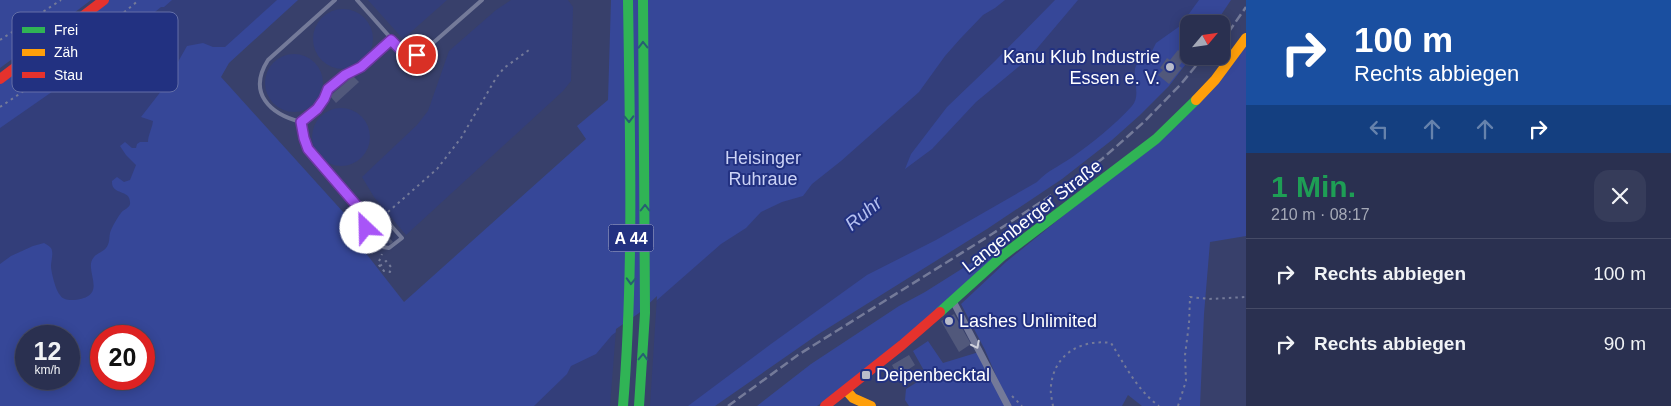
<!DOCTYPE html>
<html lang="de">
<head>
<meta charset="utf-8">
<style>
	:root { --surface:#2a3050; --page:#363c5a; --text:#f1f3f6; --muted:#a5a9b7; --line:#464b67 }
	body { margin:0; font-family:Arial,sans-serif; background:var(--page); color:var(--text); height:100vh; display:flex; flex-direction:column; font-size:19px; white-space:nowrap }
	* { box-sizing:border-box; margin:0 }
	p { font-size:16px; color:var(--muted) }
	.icon { flex:none; width:28px; height:28px; fill:none; stroke:currentColor; stroke-width:2; stroke-linecap:round; stroke-linejoin:round }
	.map { position:relative; flex:1; overflow:hidden }
	.panel { display:flex; flex-direction:column; background:var(--surface); width:425px }
	.panel>* { flex:none }
	.banner { background:#1a4fa0; color:#fff; overflow:hidden }
	.needle { width:32px; rotate:61deg }
	.controls { position:absolute; left:1180px; top:15px; display:grid; gap:10px }
	.controls a { display:grid; place-items:center; width:50px; height:50px; border-radius:10px; background:var(--surface); box-shadow:0 2px 12px #0003,0 0 0 1px var(--line); font-size:25px }
	.speed { position:absolute; left:15px; top:325px; display:flex; gap:10px; font-size:25px; font-weight:700; text-align:center }
	.speed>* { display:grid; place-content:center; width:65px; height:65px; border-radius:50%; background:var(--surface); box-shadow:0 2px 12px #0003,0 0 0 1px var(--line); line-height:1 }
	.speed small { font-size:12px; font-weight:400 }
	.speed .limit { border:8px solid #d22; background:#fff; color:#111 }
	.pin { position:absolute; display:grid; place-items:center; width:42px; height:42px; color:#fff; margin:-21px; border:2px solid #fff; border-radius:50%; box-shadow:0 1px 5px #0007 }
	.me { position:absolute; width:55px; margin:-28px; rotate:336deg; stroke-linejoin:round; filter:drop-shadow(0 0 4px #0008) }
	.turn { display:flex; align-items:center; gap:18px; height:105px; padding:0 25px; font-size:22px }
	.turn .icon { width:65px; height:65px; stroke-width:2.5 }
	.turn b { display:block; font-size:35px; line-height:42px }
	.lanes { display:flex; align-items:center; height:48px; padding:0 25px; background:#0003; justify-content:center; gap:25px; direction:ltr }
	.lanes .off { opacity:.35 }
	.round { display:grid; place-items:center; flex:none; width:52px; height:52px; border-radius:15px; background:var(--page) }
	.summary { display:flex; align-items:center; justify-content:space-between; height:85px; padding:0 25px }
	h1 { font-size:30px; font-weight:700; line-height:38px; color:#1e9e55 }
	ul { padding:0; list-style:none }
	li { display:flex; align-items:center; gap:15px; height:70px; padding:0 25px; border-top:1px solid var(--line) }
	li div { flex:1 }
	li b { display:block; font-size:19px }
	li em { font-style:normal }
	main { display:flex; flex:1; min-height:0 }
	.map>svg:first-child { display:block }
	.green { fill:#364798; fill-rule:evenodd }
	.water { fill:#333e7a }
	.pier { fill:#38406b }
	.building { fill:#51587b }
	.lines { fill:none; stroke-linecap:round; stroke-linejoin:round }
	.path { stroke:#747a99; stroke-width:2; stroke-dasharray:2.5 4; stroke-linecap:butt }
	.lane { stroke:#747a99; stroke-width:4 }
	.street { stroke:#747a99; stroke-width:7 }
	.fast { stroke:#30b455; stroke-width:10 }
	.slow { stroke:#ff9f0a; stroke-width:10 }
	.jam { stroke:#e5322d; stroke-width:10 }
	.rail { stroke:#747a99; stroke-width:2.5; stroke-dasharray:9 4; stroke-linecap:butt }
	.oneway { stroke:#275f72 }
	.oneway2 { stroke:#ced0db }
	.route-casing { stroke:#6d37a1; stroke-width:12 }
	.route { stroke:#a855f7; stroke-width:9 }
	.poi-dot { fill:#b9bccb; stroke:#223181; stroke-width:2 }
	.labels { text-anchor:middle; stroke-width:4; stroke-linejoin:round; paint-order:stroke }
	.shield { fill:#223181; stroke:#bdc1d9; stroke-width:1 }
	.shield-label { font-size:16px; font-weight:bold; fill:#fff }
	.poi-label { font-size:18px; fill:#fff; stroke:#223181; text-anchor:start }
	.park-label { font-size:18px; fill:#ccd3f6; stroke:#223181 }
	.street-label { font-size:18px; fill:#fff; stroke:#223181 }
	.water-label { font-size:19px; font-style:italic; fill:#b4bfef; stroke:#223181 }
	.key { fill:#223181; stroke:#646fa7; stroke-width:1 }
	.key-label { font-size:14px; fill:#fff }
</style>
</head>
<body>
<main>
<div class="map">
<svg width="1246" height="406" viewBox="0 0 1246 406">
	<rect width="100%" height="100%" fill="#38406b"/>
	<g class="green">
		<polygon points="0,0 91,0 45,35 0,68"/>
		<path d="M108 0H298L229 63 221 77 344 213 354 238 404 302 586 139 577 126 608 100 611 0H1231L1215 24H1189V56H1192L1169 86 1140 115 1112 140 1062 179 987 229 817 335 715 406H0V80ZM26 336H69V379H26ZM101 336H144V379H101Z"/>
		<polygon points="1246,40 1246,236 1210,242 1204,314 1200,406 1142,406 1128,395 1122,406 1009,406 985,350 961,304 1006,262 1136,157"/>
		<polygon points="1000,254 949,300 835,394 817,406 757,406 811,364 899,306 925,292 979,258"/>
		<polygon points="928,341 943,363 979,352 1007,406 909,406 905,400 906,389 927,376 913,351"/>
	</g>
	<g class="water">
		<path d="M172 0H277L225 47H213L203 43 187 46 162 90 141 117 153 121C152 129 148 135 148 142H140L137 144 136 148H132L125 142 120 146 126 155 136 165 130 180 124 182 117 177 112 181C111 196 130 189 130 202 131 208 124 209 121 213 117 218 112 227 110 233 109 238 110 243 106 248 103 252 97 253 94 257 82 270 111 296 74 300 69 300 63 300 60 295 56 291 51 272 51 266 51 262 53 255 52 251 52 247 47 245 44 243L33 246 11 256 0 264V128L92 64 161 7H164Z"/>
		<polygon points="368,0 447,0 403,39"/>
		<polygon points="511,0 568,0 573,7 571,81 563,91 406,235 374,197 362,177 417,125 428,111 449,51 496,10"/>
		<path d="M1005 0H1055L995 61 947 107 911 154 905 169 932 149 976 102 1029 58 1078 0H1199L1180 26 1156 43 1152 51 1147 56H1143C1140 60 1136 64 1135 69 1133 80 1141 96 1132 106 1115 125 1092 143 1071 158 1058 167 1048 170 1037 182L936 240 867 275 771 344 688 406H534L567 374 571 366 596 354 612 335 640 315 721 244 746 228 761 212 782 202 803 196 812 184 841 161 919 92 945 56 960 39 983 15 995 8Z"/>
		<circle cx="343" cy="39" r="30"/>
		<circle cx="294" cy="83" r="29"/>
		<circle cx="341" cy="137" r="29"/>
	</g>
	<polygon class="pier" points="657,296 650,406 610,406 616,329 639,313"/>
	<g class="building">
		<polygon points="1178,50 1186,57 1179,66 1182,68 1169,84 1158,75 1163,70 1160,68 1167,58 1170,60"/>
		<polygon points="353,76 359,82 336,103 330,96"/>
		<polygon points="376,222 393,242 390,244 389,242 386,244 370,226"/>
		<polygon points="954,314 971,344 959,352 941,321"/>
		<polygon points="909,355 915,365 909,369 910,371 908,372 908,374 902,377 900,374 898,376 892,365"/>
	</g>
	<g class="lines">
		<g class="path">
			<polyline points="0,40 61,0"/>
			<path d="M0 107C49 75 94 37 139 0"/>
			<polyline points="388,212 437,169 461,138 496,78 504,68 529,50"/>
			<polyline points="380,266 386,261 391,267 390,272 384,271 378,264 382,254"/>
			<polyline points="1012,396 1022,406"/>
			<path d="M1053 406C1052 400 1050 392 1051 386 1054 354 1081 339 1111 343 1125 365 1137 390 1159 406"/>
			<polyline points="1178,406 1186,381 1185,355 1189,324 1190,297 1209,299 1246,297"/>
		</g>
		<g class="lane">
			<path d="M335 0 268 60C247 93 270 114 301 122L304 138 312 154 364 214 366 228 383 247 389 248 402 238 378 211 364 214"/>
			<path d="M357 0 404 53C412 58 418 56 425 50L482 0"/>
			<polyline points="301,122 320,105 329,89 345,75 361,67 391,40"/>
		</g>
		<polyline class="street" points="953,301 1008,406"/>
		<g class="fast">
			<polyline points="940,312 1002,256 1156,139 1196,100"/>
			<path d="M623 406C634 271 630 136 628 0"/>
			<polyline points="639,406 645,313 643,0"/>
		</g>
		<g class="slow">
			<polyline points="1196,100 1215,80 1246,38"/>
			<polyline points="846,390 853,398 871,406"/>
		</g>
		<g class="jam">
			<polyline points="0,79 104,0"/>
			<polyline points="825,406 902,345 940,312"/>
		</g>
		<g class="rail">
			<polyline points="1221,43 1246,7"/>
			<polyline points="728,406 798,355 992,234 1067,185 1102,159 1144,122 1181,84 1204,56"/>
		</g>
	</g>
	<defs><path id="oneway-chevron" d="M-2-3.5L2.5 0L-2 3.5" fill="none" stroke-width="1.6" stroke-linecap="round" stroke-linejoin="round" transform="scale(1.25)"/></defs>
	<g class="oneway">
		<use href="#oneway-chevron" transform="translate(643 45) rotate(-91)"/>
		<use href="#oneway-chevron" transform="translate(629 119) rotate(89)"/>
		<use href="#oneway-chevron" transform="translate(645 208) rotate(-90)"/>
		<use href="#oneway-chevron" transform="translate(631 281) rotate(92)"/>
		<use href="#oneway-chevron" transform="translate(643 357) rotate(-88)"/>
	</g>
	<use class="oneway2" href="#oneway-chevron" transform="translate(976 345) rotate(63)"/>
	<g class="lines">
		<g class="route-casing">
			<polyline id="route" points="366,228 364,214 308,149 304,138 301,122 317,109 324,99 328,89 345,75 361,67 391,40 406,55 417,55"/>
		</g>
		<use href="#route" class="route"/>
	</g>
	<g class="poi-dot">
		<circle cx="1170" cy="67" r="5"/>
		<circle cx="949" cy="321" r="5"/>
		<rect x="861" y="370" width="10" height="10" rx="2.5"/>
	</g>
	<g class="labels">
		<rect class="shield" x="608.5" y="224.5" width="45" height="27" rx="4"/>
		<g class="shield-label">
			<text x="631" y="244">A 44</text>
		</g>
		<g class="poi-label">
			<text x="1160" y="63" text-anchor="end">Kanu Klub Industrie<tspan x="1160" dy="21">Essen e. V.</tspan></text>
			<text x="959" y="327">Lashes Unlimited</text>
			<text x="876" y="381">Deipenbecktal</text>
		</g>
		<g class="park-label">
			<text x="763" y="164">Heisinger<tspan x="763" dy="21">Ruhraue</tspan></text>
		</g>
		<g class="street-label">
			<text transform="translate(1032 216) rotate(-38)" y="6">Langenberger Straße</text>
		</g>
		<g class="water-label">
			<text transform="translate(863 213) rotate(-40)" y="7">Ruhr</text>
		</g>
	</g>
	<rect x="12" y="12" width="166" height="80" rx="8" class="key"/>
	<rect x="22" y="27" width="23" height="6" fill="#30b455"/>
	<rect x="22" y="49" width="23" height="7" fill="#ff9f0a"/>
	<rect x="22" y="72" width="23" height="6" fill="#e5322d"/>
	<g class="key-label">
		<text x="54" y="35">Frei</text>
		<text x="54" y="57">Zäh</text>
		<text x="54" y="80">Stau</text>
	</g>
</svg>
<div class="controls">
<a><svg class="needle" viewBox="-14 -14 28 28"><path d="M0-13l5 13h-10z" fill="#e53935"/><path d="M0 13l5-13h-10z" fill="#a5a9b7"/></svg></a>
</div>
<div class="speed"><div>12<small>km/h</small></div><div class="limit">20</div></div>
<div class="pin" style="left:417px;top:55px;background:#d93025"><svg class="icon" aria-label="arrive" viewBox="0 0 24 24"><path d="M6 21V4h12l-3 4 3 4H6"/></svg></div>
<svg class="me" style="left:366px;top:228px" viewBox="-20 -20 40 40"><circle r="19" fill="#fff"/><path d="M0-13L10 11 0 6-10 11z" fill="#a855f7"/></svg>
</div>
<section class="panel">
<div class="banner">
<div class="turn"><svg class="icon" aria-label="right" viewBox="0 0 24 24"><path d="M7 20v-9h11M14 6l5 5-5 5"/></svg><div><b>100 m</b>Rechts abbiegen</div></div>
<div class="lanes"><svg class="icon off" aria-label="left" viewBox="0 0 24 24"><path d="M17 20v-9H6M10 6l-5 5 5 5"/></svg><svg class="icon off" aria-label="ahead" viewBox="0 0 24 24"><path d="M12 20V5M6 11l6-6 6 6"/></svg><svg class="icon off" aria-label="ahead" viewBox="0 0 24 24"><path d="M12 20V5M6 11l6-6 6 6"/></svg><svg class="icon" aria-label="right" viewBox="0 0 24 24"><path d="M7 20v-9h11M14 6l5 5-5 5"/></svg></div>
</div>
<div class="summary"><div><h1>1 Min.</h1><p>210 m · 08:17</p></div><a class="round"><svg class="icon" aria-label="close" viewBox="0 0 24 24"><path d="M6 6l12 12M18 6L6 18"/></svg></a></div>
<ul>
<li><svg class="icon" aria-label="right" viewBox="0 0 24 24"><path d="M7 20v-9h11M14 6l5 5-5 5"/></svg><div><b>Rechts abbiegen</b></div><em>100 m</em></li>
<li><svg class="icon" aria-label="right" viewBox="0 0 24 24"><path d="M7 20v-9h11M14 6l5 5-5 5"/></svg><div><b>Rechts abbiegen</b></div><em>90 m</em></li>
</ul>
</section>
</main>
</body>
</html>
